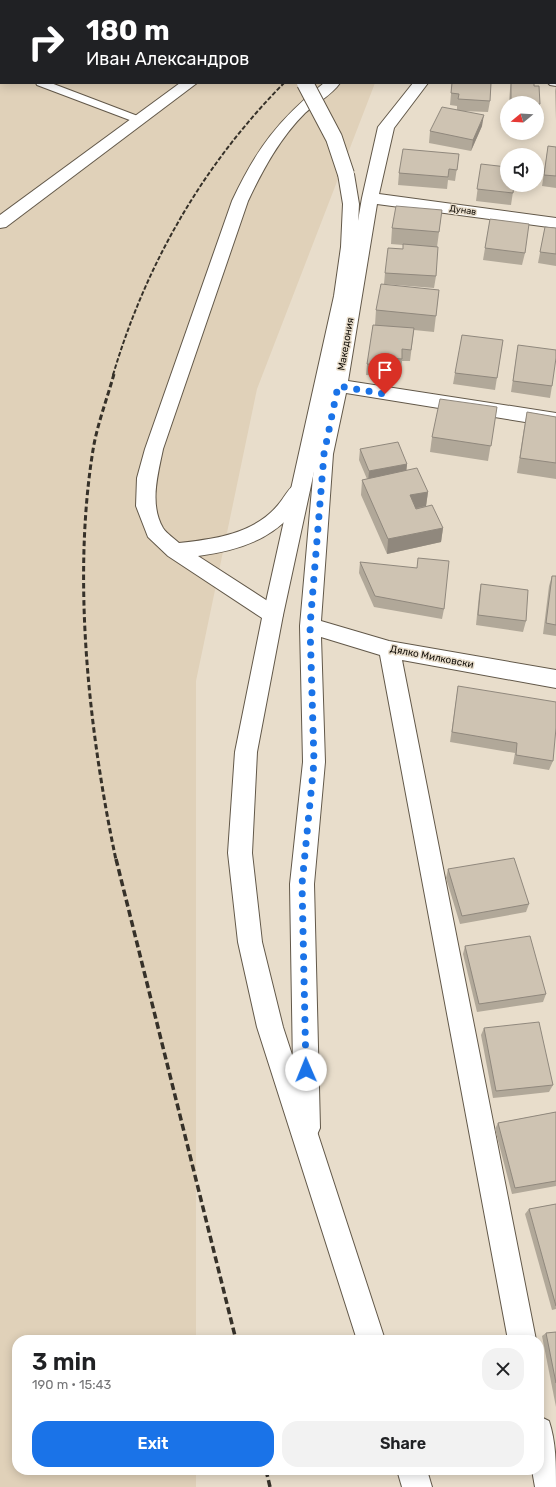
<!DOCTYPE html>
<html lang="en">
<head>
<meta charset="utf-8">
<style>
	:root { --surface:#fff; --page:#f2f2f2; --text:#202124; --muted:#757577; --accent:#1a73e8 }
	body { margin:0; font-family:Rubik,sans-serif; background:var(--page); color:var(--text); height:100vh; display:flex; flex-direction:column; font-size:15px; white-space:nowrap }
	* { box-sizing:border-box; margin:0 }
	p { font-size:13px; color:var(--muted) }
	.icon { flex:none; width:22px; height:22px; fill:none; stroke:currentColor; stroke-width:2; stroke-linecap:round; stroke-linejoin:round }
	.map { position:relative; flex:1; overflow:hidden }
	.drawer { position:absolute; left:12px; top:1335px; width:532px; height:140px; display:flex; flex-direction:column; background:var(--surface); border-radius:16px; box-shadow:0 2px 10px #0003 }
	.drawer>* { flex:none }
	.hud { position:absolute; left:0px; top:0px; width:556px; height:84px; box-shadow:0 2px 10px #0003; background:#202124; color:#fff; overflow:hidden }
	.needle { width:26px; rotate:252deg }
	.controls { position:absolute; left:500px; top:96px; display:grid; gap:8px }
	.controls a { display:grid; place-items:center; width:44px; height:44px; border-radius:50%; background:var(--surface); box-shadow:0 2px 10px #0003; font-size:20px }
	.pin { position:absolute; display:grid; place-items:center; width:34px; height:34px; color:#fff; margin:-41px -17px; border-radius:50% 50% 50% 0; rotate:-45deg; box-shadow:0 0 4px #0007 }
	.pin .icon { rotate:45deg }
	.me { position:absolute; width:44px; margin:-22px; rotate:359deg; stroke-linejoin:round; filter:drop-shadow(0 0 3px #0008) }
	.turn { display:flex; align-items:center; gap:14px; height:84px; padding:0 20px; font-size:18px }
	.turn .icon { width:52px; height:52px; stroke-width:2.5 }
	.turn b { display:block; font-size:28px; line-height:34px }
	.round { display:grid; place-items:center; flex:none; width:42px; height:42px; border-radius:16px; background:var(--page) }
	.headline { display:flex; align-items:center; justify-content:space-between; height:68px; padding:0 20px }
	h1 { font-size:24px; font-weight:600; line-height:30px }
	.action { display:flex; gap:8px; margin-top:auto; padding:8px 20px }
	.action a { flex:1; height:46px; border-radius:16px; background:var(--accent); color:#fff; font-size:16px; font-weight:600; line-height:46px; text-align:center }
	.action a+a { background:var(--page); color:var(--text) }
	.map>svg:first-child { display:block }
	.built { fill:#e0d1b9 }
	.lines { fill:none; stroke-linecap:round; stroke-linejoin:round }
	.lane-casing { stroke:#625849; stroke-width:2 }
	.street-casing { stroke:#625849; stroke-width:2 }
	.secondary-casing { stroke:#625849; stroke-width:2 }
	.primary-casing { stroke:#625849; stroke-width:2 }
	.lane { fill:#fff; fill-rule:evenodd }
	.street { fill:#fff; fill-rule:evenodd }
	.secondary { fill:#fff; fill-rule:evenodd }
	.primary { fill:#fff; fill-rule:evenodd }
	.rail-far2 { stroke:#363129; stroke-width:2; stroke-dasharray:4.5 2; stroke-linecap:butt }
	.rail-far1 { stroke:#363129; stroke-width:3; stroke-dasharray:5.5 3; stroke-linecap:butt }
	.rail { stroke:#363129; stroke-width:3.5; stroke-dasharray:7 3.5; stroke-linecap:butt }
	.secondary-bridge-casing { stroke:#625849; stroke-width:18; stroke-linecap:butt }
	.secondary-bridge { stroke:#fff; stroke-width:16 }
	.wall { fill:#b1a899 }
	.shaded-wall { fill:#90887d }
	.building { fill:#cec3b2; stroke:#90887d }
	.route { stroke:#1a73e8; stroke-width:7; stroke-dasharray:0 12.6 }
	.labels { text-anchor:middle; stroke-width:3; stroke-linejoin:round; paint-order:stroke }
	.far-street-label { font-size:9px; fill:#120e08; stroke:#e8ddcb }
	.street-label { font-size:10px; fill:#120e08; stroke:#e8ddcb }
</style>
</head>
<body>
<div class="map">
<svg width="556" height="1487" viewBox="0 0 556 1487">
	<rect width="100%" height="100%" fill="#e8ddcb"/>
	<polygon class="built" points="0,0 427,0 1,1 1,83 375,83 257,389 196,681 196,1340 17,1340 17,1470 196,1470 196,1487 0,1487"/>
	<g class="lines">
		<g class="lane-casing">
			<g id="lane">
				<rect x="63" y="0" width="10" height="1"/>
				<polygon points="36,83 51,83 143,118 145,120 143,122 135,122 37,85"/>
			</g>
		</g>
		<g class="street-casing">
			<g id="street">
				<polygon points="555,78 556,86 550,85 548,83 555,83"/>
				<polygon points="180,83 197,83 6,227 0,228 0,215"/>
				<polygon points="413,83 428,83 394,128 379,194 556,218 556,228 377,204 348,381 556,413 556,427 346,393 333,454 321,621 389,641 556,670 556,688 402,660 536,1340 508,1340 380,655 321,637 325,762 314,884 320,1128 316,1137 307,1141 298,1137 294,1128 290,884 303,762 300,626 315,454 329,386 362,198 378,127"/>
				<path d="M539 1416 549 1421C556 1442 556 1464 556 1487H535L532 1470H539Z"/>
			</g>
		</g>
		<g class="secondary-casing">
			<g id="secondary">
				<polygon points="230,0 244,0 245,1 231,1"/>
				<polygon points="346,169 352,171 354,174 359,204 357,247 352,296 283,615 280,621 273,623 266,621 263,615 334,296 341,247 343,204 338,174 340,171"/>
			</g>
		</g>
		<g class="primary-casing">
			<g id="primary">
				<path d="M324 83H340C332 95 316 103 305 113 280 138 263 169 248 201L163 449C158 474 149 504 163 528 167 534 174 538 179 543 214 539 254 534 278 505 287 495 291 479 307 484L310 489C284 535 248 549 198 556L280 609 283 615 257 752 252 853 262 942 283 1027 385 1340H357L257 1027 238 942 228 853 235 752 262 618 168 556 148 537 136 506 137 478 145 449 232 201C257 148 278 120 324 83Z"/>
				<polygon points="397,1470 427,1470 432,1487 402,1487"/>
			</g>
		</g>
		<use href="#lane" class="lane"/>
		<use href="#street" class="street"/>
		<use href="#secondary" class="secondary"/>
		<use href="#primary" class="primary"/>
		<path class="rail-far2" d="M113 375C146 264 203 165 284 83"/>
		<path class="rail-far1" d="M114 374C107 399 97 425 93 450 72 580 89 732 116 860"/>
		<g class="rail">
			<polyline points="116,859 236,1340"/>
			<polyline points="266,1470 270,1487"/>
		</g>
		<g class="secondary-bridge-casing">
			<polyline id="secondary-bridge" points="305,83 334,138 346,174"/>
		</g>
		<use href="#secondary-bridge" class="secondary-bridge"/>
	</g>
	<g class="wall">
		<polygon points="537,0 556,0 556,6 555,6 555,1 540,1"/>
		<rect x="555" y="41" width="1" height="33"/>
		<polygon points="452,83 490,101 488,112 462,111 482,126 471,151 429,143 430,131 457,110 457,106 450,105"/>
		<polygon points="511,83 534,83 534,86 540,104 538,116 537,116 537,103 509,103 510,89"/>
		<polygon points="556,86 556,120 555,91"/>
		<polygon points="548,146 556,147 556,188 542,186"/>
		<polygon points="459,154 455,181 448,180 447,189 398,185 399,173"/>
		<polygon points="481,164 514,185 511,205 476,201"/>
		<polygon points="442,210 437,247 436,276 434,288 384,284 385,273 403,249 403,245 391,244 392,228"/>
		<polygon points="490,219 525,253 522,265 483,260"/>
		<polygon points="545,227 556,228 556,266 538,263"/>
		<polygon points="439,290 434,332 414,330 410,361 402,361 401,370 388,369 388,377 366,375 367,364 375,325 376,310"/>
		<polygon points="503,340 495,390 453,384 455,373"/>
		<polygon points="518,345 552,386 550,398 511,392"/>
		<polygon points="497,407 488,461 430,452 432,437"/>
		<polygon points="527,412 556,417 556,479 517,473 524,428"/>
		<polygon points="360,449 407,464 406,471 428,492 426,506 443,528 441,542 387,554 361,495 362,480 367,479 359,460"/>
		<polygon points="360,562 444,609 442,619 374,607 359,573"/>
		<polygon points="552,576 556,576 556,636 543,634 549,586"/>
		<polygon points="481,584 526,621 523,632 476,625 479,595"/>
		<polygon points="458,686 553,761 549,770 513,764 515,753 450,742"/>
		<polygon points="448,869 529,904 526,912 460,924 446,878"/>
		<polygon points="465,946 546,994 543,1002 477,1012 463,954"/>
		<polygon points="484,1028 553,1085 549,1092 493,1098 481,1035"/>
		<polygon points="556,1112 556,1186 512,1194 495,1129 498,1123"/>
		<polygon points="556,1204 556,1309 552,1310 525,1214 529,1209"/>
		<polygon points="556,1332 556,1407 542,1336 546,1333"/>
	</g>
	<g class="shaded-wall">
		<polygon points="556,18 556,28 555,29 555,19"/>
		<polygon points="484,115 482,126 471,151 473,140"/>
		<polygon points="407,464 406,475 368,482 369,471"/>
		<polygon points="428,492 426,506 408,510 410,495"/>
		<polygon points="443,528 441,542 387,554 388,539"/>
	</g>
	<g class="building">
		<rect x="555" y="41" width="1" height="21"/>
		<polygon points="452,83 491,83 490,101 458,99 459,94 451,93"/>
		<polygon points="511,83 534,83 534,86 539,86 540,104 537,104 537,103 511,102"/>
		<polygon points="442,107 484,115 473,140 430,131"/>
		<polygon points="548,146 556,147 556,176 544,175"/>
		<polygon points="403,149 459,154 457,170 449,169 448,177 399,173"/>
		<polygon points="481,164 507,167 507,185 514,185 513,193 477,189"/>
		<polygon points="396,206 442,210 439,232 392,228"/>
		<polygon points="490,219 529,224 525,253 485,248"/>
		<polygon points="545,227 556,228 556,254 540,252"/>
		<polygon points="403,244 438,247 436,276 385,273 388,248 403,249"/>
		<polygon points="381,284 439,290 436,316 376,310"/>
		<polygon points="373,325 414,328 411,350 402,349 402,359 389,358 389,366 367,364"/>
		<polygon points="462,335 503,340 497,378 455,373"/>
		<polygon points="518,345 556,350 556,358 552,386 513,381"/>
		<polygon points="440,399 497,407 491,446 432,437"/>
		<polygon points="527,412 556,417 556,463 520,458"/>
		<polygon points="398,442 407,464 369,471 360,449"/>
		<polygon points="417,468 428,492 410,495 416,509 432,505 443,528 388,539 362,480"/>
		<polygon points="418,558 449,561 444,609 375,596 360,562 417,568"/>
		<polygon points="552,576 556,576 556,625 546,623"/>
		<polygon points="481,584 528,590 526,621 478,615"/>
		<polygon points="458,686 556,702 556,728 553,761 516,755 517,743 452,732"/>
		<polygon points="514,858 529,904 462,916 448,869"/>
		<polygon points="530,936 546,994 479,1004 465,946"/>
		<polygon points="539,1022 553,1085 496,1091 484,1028"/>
		<polygon points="556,1112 556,1181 515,1188 498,1123"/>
		<polygon points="556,1204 556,1306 529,1209"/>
		<polygon points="556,1332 556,1383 546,1333"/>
	</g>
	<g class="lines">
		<polyline class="route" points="306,1070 302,884 314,762 310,626 324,454 338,386 385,394"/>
	</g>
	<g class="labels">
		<g class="far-street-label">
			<text transform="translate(463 210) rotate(8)" y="3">Дунав</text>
		</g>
		<g class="street-label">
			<text transform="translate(345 344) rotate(-80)" y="4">Македония</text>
			<text transform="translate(432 656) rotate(11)" y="4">Дялко Милковски</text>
		</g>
	</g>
</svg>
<div class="controls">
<a><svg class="needle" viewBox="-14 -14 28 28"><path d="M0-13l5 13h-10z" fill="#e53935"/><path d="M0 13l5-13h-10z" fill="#757577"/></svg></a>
<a><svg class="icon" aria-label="sound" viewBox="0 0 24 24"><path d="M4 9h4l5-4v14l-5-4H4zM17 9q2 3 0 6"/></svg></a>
</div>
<div class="pin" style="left:385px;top:394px;background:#d93025"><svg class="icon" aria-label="arrive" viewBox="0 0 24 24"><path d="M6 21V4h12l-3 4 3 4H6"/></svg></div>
<svg class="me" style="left:306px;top:1070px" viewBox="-20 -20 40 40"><circle r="19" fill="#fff"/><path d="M0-13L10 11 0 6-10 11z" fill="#1a73e8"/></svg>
<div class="hud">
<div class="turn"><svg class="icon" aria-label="right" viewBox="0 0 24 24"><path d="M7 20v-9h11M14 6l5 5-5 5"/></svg><div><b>180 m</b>Иван Александров</div></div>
</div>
<section class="drawer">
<div class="headline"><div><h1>3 min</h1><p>190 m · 15:43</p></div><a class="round"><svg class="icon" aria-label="close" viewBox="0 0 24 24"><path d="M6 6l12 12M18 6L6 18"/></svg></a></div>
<div class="action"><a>Exit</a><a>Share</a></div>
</section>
</div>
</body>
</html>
